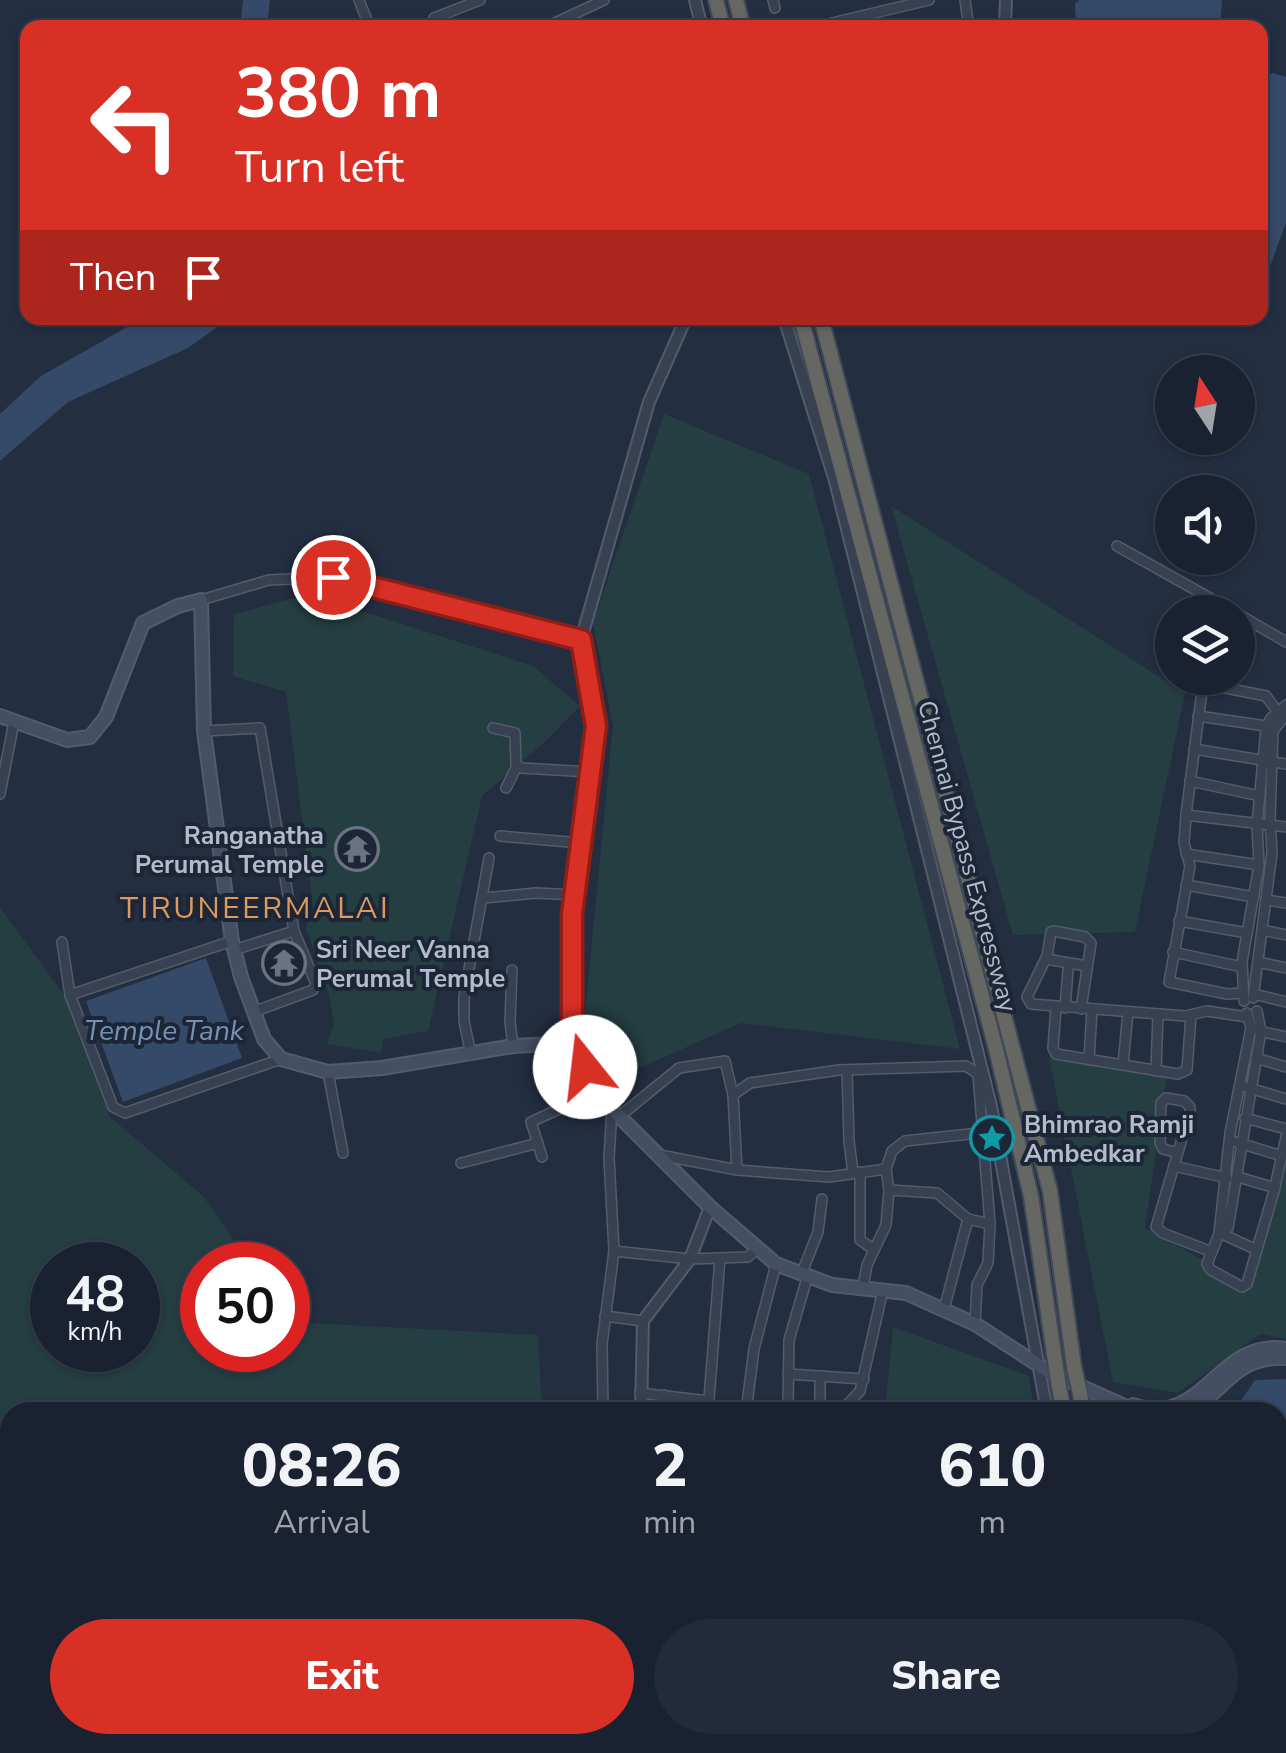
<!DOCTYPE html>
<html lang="en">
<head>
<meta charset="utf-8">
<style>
	:root { --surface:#1a2231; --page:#232a39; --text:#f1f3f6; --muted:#9fa4ab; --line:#383f4d; --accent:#d93025 }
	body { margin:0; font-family:"Nunito Sans",sans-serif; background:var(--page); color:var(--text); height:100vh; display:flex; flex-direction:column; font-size:38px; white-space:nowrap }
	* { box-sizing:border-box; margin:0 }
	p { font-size:32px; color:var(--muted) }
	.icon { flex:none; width:55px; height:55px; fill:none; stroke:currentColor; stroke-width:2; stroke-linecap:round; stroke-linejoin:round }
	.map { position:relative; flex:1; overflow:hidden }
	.side { position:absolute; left:0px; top:1402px; width:1288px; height:352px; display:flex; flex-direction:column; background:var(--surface); border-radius:30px 30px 0 0; box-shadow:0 2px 8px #0004,0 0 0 2px var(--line) }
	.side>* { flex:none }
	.banner { position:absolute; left:20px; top:20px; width:1248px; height:305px; border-radius:20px; box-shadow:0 2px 8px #0004,0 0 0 2px var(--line); background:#d93025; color:#fff; overflow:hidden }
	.needle { width:65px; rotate:348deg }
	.buttons { position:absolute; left:1155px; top:355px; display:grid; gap:20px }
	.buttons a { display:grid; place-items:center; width:100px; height:100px; border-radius:50%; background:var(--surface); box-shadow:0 2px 8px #0004,0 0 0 2px var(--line); font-size:50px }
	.speed { position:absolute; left:30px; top:1242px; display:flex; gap:20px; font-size:50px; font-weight:700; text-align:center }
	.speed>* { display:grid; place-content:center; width:130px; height:130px; border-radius:50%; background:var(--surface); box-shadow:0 2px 8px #0004,0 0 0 2px var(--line); line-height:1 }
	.speed small { font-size:25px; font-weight:400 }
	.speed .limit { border:15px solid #d22; background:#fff; color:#111 }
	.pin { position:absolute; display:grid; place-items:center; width:85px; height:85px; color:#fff; margin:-42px; border:5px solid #fff; border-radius:50%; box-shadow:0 2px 10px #0007 }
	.me { position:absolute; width:110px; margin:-55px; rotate:344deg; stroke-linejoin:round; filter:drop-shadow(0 0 8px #0008) }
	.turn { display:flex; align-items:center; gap:35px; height:210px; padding:0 50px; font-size:45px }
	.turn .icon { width:130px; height:130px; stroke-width:2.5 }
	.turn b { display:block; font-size:70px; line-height:85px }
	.then { display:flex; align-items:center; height:95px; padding:0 50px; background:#0003; gap:20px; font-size:38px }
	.eta { display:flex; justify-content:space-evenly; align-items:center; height:170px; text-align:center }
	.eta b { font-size:60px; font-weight:800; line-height:70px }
	.cta { display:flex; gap:20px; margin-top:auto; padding:20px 50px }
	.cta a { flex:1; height:115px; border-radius:60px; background:var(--accent); color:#fff; font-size:40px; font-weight:800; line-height:115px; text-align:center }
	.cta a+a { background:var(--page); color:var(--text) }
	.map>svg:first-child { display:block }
	.green { fill:#253e42; fill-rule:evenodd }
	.water { fill:#354969 }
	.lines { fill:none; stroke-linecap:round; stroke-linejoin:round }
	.minor-casing { stroke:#525c6b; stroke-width:12 }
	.tertiary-casing { stroke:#525c6b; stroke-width:14 }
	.secondary-casing { stroke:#525c6b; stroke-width:16 }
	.trunk-casing { stroke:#3f4958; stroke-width:18 }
	.minor { stroke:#374151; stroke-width:9 }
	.tertiary { stroke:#374151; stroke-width:10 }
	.secondary { stroke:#454f64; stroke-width:12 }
	.trunk { stroke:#666662; stroke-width:14 }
	.trunk-bridge-casing { stroke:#3f4958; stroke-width:18; stroke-linecap:butt }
	.trunk-bridge { stroke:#666662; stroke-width:14 }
	.route-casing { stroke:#8d1f18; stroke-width:25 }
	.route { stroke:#d93025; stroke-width:18 }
	.labels { text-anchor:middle; stroke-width:8; stroke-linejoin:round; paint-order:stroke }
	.poi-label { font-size:25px; font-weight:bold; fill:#b4bccb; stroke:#1c2636; text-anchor:start }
	.street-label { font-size:25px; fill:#b4bccb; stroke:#1c2636 }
	.water-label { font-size:28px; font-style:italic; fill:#7990b5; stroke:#1c2636 }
	.quarter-label { font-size:30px; letter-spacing:2.5px; fill:#de9a5c; stroke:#1c2636 }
</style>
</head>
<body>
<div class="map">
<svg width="1286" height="1753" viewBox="0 0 1286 1753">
	<rect width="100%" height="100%" fill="#232e41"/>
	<g class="green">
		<polygon points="664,414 809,474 960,1049 741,1023 637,1069 609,1078 583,1034 613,725 593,623"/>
		<polygon points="891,506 1185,693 1135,932 1013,935"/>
		<polygon points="309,594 533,666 580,706 548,739 482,796 428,1031 383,1039 381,1053 327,1044 334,1023 328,991 306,928 313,907 286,692 233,676 234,614"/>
		<path d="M0 908 65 996 110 1117 204 1197 251 1265H202V1350H288V1318L290 1322 538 1335 542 1412H10V1640L0 1647ZM138 1265V1350H52V1265Z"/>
		<polygon points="1049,1057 1167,1076 1145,1228 1243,1282 1286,1164 1286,1339 1260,1334 1178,1393 1113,1382"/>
		<polygon points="893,1327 1029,1376 1034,1412 885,1412"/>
		<polygon points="780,1745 1007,1745 1007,1753 783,1753"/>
	</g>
	<g class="water">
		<polygon points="243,0 270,0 267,27 240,27"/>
		<polygon points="1079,0 1222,0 1220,27 1076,27 1075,4"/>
		<polygon points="1273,73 1286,77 1286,223 1271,264 1261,271 1264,287 1260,292 1260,77"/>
		<polygon points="143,318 230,318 188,348 68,402 0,461 0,414 41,376"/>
		<polygon points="206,958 242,1058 123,1102 86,1001"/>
		<polygon points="1286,1379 1286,1753 1145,1753 1146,1745 1278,1745 1278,1412 1233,1412 1255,1380"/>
	</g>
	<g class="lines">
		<g class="minor-casing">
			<g id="minor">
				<polyline points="359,0 370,28"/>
				<polyline points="773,0 775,8"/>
				<polyline points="965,0 969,28"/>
				<polyline points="434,18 480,0"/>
				<polyline points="544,28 604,0"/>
				<polyline points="811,28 929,0"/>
				<polyline points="1117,546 1235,612"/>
				<polyline points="201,600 269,580 333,577 581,640 595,726 572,914 572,1043"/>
				<polyline points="1238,614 1286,642"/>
				<polyline points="1198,716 1266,726"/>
				<polyline points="493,728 515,733 516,764 521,768 590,772"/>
				<polyline points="204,731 260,728 294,931 316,984 313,990 253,1012"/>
				<polyline points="1194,749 1286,764"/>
				<polyline points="1190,781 1260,796"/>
				<polyline points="506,788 517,766"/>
				<polyline points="0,794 14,722"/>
				<polyline points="1186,815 1286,827"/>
				<polyline points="500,836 581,843"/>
				<polyline points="1186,854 1259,865"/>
				<polyline points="1186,885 1254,897"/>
				<polyline points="484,898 536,893 575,895"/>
				<polyline points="1267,900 1286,903"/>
				<polyline points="1179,921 1247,933"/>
				<polyline points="1262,930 1286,935"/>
				<polyline points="62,942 70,995 113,1107 125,1113 281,1059"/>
				<polyline points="234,950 294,931"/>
				<polyline points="1173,952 1242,967"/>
				<polyline points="1046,959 1087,966"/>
				<polyline points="1258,962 1286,968"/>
				<polyline points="512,970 510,1022 513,1046"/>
				<polyline points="1243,993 1227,994 1169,982 1190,866 1184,843 1186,815 1202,691 1211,685 1266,696 1282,718"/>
				<polyline points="1254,994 1286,1002"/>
				<polyline points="70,995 232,941"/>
				<polyline points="1253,998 1272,853 1270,818 1273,731 1286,714"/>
				<polyline points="1244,1001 1242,962 1259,865 1257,824 1266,728 1271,718 1286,705"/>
				<polyline points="1056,1007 1053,1048 1056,1054 1178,1074 1187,1070 1191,1015"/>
				<polyline points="1065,1008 1068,970"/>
				<polyline points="1081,1009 1091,943 1085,937 1054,931 1051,932 1047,956 1027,997 1031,1004 1185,1016 1207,1011 1247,1017"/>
				<polyline points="1247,1013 1251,1028 1230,1133 1219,1234 1228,1228 1261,1031 1257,1011"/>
				<polyline points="1259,1031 1286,1037"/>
				<polyline points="471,1055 464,1021 464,997 489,858"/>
				<polyline points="1256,1058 1286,1067"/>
				<polyline points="1089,1060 1092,1009"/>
				<polyline points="1123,1065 1128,1012"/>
				<polyline points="847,1070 849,1141 853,1173"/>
				<polyline points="1156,1071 1158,1014"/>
				<polyline points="328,1072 343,1153"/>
				<polyline points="1246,1087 1286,1099"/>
				<polyline points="733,1095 750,1083 839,1070 966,1066 978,1074 990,1224 988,1263 977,1285 975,1324"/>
				<polyline points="620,1116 679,1068 725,1061 733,1095 737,1170"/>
				<polyline points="1245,1118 1286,1129"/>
				<polyline points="1236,1142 1282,1156"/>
				<polyline points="1178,1153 1163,1149 1160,1143 1161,1103 1166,1098 1184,1101 1190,1107 1190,1111 1174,1166 1227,1178"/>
				<polyline points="660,1155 737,1170 829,1177 886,1169"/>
				<polyline points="542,1157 531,1122 598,1091"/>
				<polyline points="461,1163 538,1143"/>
				<polyline points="1174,1166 1156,1227 1163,1233 1212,1252"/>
				<polyline points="860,1172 860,1240 873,1249"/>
				<polyline points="1238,1177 1275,1188"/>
				<polyline points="889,1190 937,1193 968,1219 990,1224"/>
				<polyline points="1219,1234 1207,1264 1211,1270 1242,1287 1247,1284 1274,1191 1286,1137"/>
				<polyline points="1222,1234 1257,1250"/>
				<polyline points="614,1251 690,1259 748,1257 756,1249"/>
				<polyline points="801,1275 818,1232 822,1199"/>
				<polyline points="863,1287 867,1265 886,1225 889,1190 886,1169 892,1151 905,1141 988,1132"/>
				<polyline points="944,1309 968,1219"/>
				<polyline points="605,1316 643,1321"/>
				<polyline points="788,1374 864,1379"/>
				<polyline points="640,1393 709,1401"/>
				<polyline points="788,1408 789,1340 807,1278"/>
				<polyline points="603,1412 602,1344 614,1251 609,1158 612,1109"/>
				<polyline points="664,1412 664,1395"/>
				<polyline points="708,1412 720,1258"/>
				<polyline points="746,1412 754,1349 776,1264"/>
				<polyline points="820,1412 820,1376"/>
				<polyline points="829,1412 848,1404 860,1391 883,1290"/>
				<polyline points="607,1753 608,1745"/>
			</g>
		</g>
		<g class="tertiary-casing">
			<g id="tertiary">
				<polyline points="695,0 702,28"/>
				<polyline points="992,28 1005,22 1006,0"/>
				<polyline points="784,318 835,481 991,1106 1047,1412"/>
				<polyline points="581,640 649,402 686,318"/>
				<polyline points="641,1412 643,1321 690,1259 710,1207"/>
				<polyline points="758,1745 762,1753"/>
				<polyline points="1095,1745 1096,1753"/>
			</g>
		</g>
		<g class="secondary-casing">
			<g id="secondary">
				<polyline points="0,716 67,740 90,737 106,717 143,623 178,606 201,600 204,731 232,941 241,977 264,1039 281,1059 328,1072 382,1068 513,1046 572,1043 598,1091 612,1109 710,1207 776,1264 832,1285 906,1293 975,1324 1051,1373 1138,1412"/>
				<path d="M1133 1405C1206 1429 1216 1338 1286 1349"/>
				<path d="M1190 1412C1225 1389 1237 1355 1286 1358"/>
			</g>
		</g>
		<g class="trunk-casing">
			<g id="trunk">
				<polyline points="716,0 723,28"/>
				<polyline points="736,0 743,28"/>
				<polyline points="801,318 996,1049 1031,1196 1055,1361"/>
				<polyline points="821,318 1050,1191 1074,1367"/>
				<polyline points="1059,1387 1064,1412"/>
				<polyline points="1080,1393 1083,1412"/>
				<polyline points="1114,1753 1114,1745"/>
				<polyline points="1132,1753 1132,1745"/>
			</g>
		</g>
		<use href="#minor" class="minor"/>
		<use href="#tertiary" class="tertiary"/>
		<use href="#secondary" class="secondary"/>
		<use href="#trunk" class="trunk"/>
		<g class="trunk-bridge-casing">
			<g id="trunk-bridge">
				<polyline points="1055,1361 1059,1387"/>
				<polyline points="1074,1367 1080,1393"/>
			</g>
		</g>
		<use href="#trunk-bridge" class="trunk-bridge"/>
	</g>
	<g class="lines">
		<g class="route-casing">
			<polyline id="route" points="333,577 581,640 596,726 572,914 572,1043 585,1067"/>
		</g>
		<use href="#route" class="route"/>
	</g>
	<defs>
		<g id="temple-ring" transform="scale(2.25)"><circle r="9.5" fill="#1c2636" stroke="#6b7280" stroke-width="1.5"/><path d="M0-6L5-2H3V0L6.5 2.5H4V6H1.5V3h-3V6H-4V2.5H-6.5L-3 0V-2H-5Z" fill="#6b7280"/></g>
		<g id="sight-ring" transform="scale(2.25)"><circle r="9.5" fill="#1c2636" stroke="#0f9aa8" stroke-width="1.5"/><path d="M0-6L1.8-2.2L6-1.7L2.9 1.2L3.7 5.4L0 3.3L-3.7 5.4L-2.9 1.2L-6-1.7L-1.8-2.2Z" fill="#0f9aa8"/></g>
	</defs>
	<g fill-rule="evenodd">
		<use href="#temple-ring" x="357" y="849"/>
		<use href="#temple-ring" x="284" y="963"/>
		<use href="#sight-ring" x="992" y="1138"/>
	</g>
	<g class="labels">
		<g class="poi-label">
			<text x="324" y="844" text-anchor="end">Ranganatha<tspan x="324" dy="29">Perumal Temple</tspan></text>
			<text x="316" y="958">Sri Neer Vanna<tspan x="316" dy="29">Perumal Temple</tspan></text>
			<text x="1024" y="1133">Bhimrao Ramji<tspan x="1024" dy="29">Ambedkar</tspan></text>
		</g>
		<g class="street-label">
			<text transform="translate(968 856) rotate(75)" y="9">Chennai Bypass Expressway</text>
		</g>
		<g class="water-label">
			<text x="164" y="1040">Temple Tank</text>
		</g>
		<g class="quarter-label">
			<text x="255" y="918">TIRUNEERMALAI</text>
		</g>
	</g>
</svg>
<div class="buttons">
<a><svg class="needle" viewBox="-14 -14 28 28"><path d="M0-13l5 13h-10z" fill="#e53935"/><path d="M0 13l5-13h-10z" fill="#9fa4ab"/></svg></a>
<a><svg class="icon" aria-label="sound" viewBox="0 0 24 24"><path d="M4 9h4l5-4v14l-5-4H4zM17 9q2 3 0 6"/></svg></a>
<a><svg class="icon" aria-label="layers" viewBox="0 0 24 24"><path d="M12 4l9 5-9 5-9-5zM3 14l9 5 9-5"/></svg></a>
</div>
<div class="speed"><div>48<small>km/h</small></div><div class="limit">50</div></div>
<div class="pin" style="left:333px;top:577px;background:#d93025"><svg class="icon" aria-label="arrive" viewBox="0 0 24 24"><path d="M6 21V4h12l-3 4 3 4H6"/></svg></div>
<svg class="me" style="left:585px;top:1067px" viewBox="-20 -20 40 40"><circle r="19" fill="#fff"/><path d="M0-13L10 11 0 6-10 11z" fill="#d93025"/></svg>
<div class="banner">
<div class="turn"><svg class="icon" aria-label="left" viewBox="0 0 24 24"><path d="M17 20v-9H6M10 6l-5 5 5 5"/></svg><div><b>380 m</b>Turn left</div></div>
<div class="then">Then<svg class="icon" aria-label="arrive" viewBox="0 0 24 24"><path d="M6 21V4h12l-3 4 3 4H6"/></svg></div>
</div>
<section class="side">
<div class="eta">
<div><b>08:26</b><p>Arrival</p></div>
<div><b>2</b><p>min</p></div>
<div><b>610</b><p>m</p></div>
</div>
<div class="cta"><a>Exit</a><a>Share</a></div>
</section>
</div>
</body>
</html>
